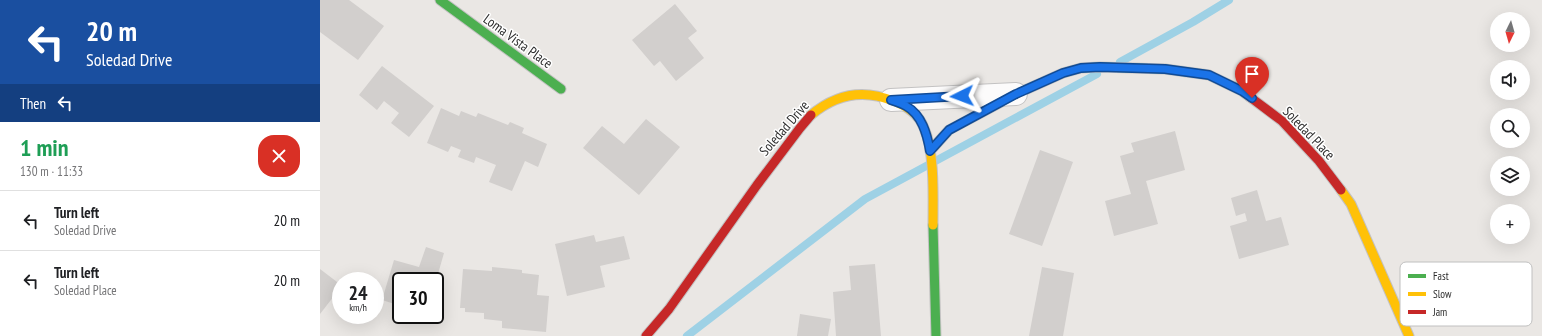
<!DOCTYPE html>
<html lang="en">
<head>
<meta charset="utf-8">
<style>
	:root { --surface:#fff; --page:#f6f6f6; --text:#202124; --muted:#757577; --line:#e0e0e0 }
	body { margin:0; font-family:"PT Sans Narrow",sans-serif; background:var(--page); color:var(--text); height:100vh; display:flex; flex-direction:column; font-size:15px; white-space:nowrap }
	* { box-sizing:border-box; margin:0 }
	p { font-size:13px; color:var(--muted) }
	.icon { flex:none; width:22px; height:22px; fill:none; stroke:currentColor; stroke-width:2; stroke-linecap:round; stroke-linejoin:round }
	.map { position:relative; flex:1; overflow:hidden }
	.details { display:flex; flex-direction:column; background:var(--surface); width:320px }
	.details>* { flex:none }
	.hud { background:#1a4fa0; color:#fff; overflow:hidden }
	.needle { width:26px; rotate:185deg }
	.buttons { position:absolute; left:1170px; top:12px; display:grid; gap:8px }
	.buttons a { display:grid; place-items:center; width:40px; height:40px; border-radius:50%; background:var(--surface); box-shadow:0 4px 16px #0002; font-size:20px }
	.speed { position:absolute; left:12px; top:272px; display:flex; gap:8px; font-size:20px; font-weight:700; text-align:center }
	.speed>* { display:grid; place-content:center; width:52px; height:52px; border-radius:50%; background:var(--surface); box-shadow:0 4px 16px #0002; line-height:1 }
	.speed small { font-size:10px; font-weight:400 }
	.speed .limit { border:2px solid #111; border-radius:6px; background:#fff; color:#111 }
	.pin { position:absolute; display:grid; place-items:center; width:34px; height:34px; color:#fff; margin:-41px -17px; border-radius:50% 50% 50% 0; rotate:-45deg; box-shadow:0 0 4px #0007 }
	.pin .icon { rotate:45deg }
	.me { position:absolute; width:44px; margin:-22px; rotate:267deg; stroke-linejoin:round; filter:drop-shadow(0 0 3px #0008) }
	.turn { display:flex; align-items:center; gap:14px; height:84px; padding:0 20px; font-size:18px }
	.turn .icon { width:52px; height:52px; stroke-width:2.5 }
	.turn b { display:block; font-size:28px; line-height:34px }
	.then { display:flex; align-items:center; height:38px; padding:0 20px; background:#0003; gap:8px; font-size:15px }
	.round { display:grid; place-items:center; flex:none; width:42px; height:42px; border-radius:16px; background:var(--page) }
	.overview { display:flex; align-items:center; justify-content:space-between; height:68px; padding:0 20px }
	h1 { font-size:24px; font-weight:800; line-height:30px; color:#1e9e55 }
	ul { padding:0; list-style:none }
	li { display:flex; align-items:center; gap:12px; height:60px; padding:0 20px; border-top:1px solid var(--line) }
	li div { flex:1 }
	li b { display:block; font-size:15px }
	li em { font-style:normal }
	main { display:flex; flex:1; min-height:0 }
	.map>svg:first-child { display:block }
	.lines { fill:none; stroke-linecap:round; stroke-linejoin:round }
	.stream { stroke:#9ed1e5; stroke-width:8 }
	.building { fill:#d2cfcd }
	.street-casing { stroke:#c3c2c2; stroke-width:24 }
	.fast-casing { stroke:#c3c2c2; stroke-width:11 }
	.slow-casing { stroke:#c3c2c2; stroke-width:11 }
	.jam-casing { stroke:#c3c2c2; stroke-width:11 }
	.street { stroke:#fcfbfb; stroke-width:22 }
	.fast { stroke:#4caf50; stroke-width:9 }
	.slow { stroke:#ffc107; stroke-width:9 }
	.jam { stroke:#c62828; stroke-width:9 }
	.route-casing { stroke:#114b97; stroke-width:10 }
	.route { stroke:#1a73e8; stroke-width:7 }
	.labels { text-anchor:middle; stroke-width:3; stroke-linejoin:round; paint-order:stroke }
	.street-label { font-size:14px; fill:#2d2d2d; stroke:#fff }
	.key { fill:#fff; stroke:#c0c0c0; stroke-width:1 }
	.key-label { font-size:11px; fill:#2d2d2d }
</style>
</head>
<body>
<main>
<section class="details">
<div class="hud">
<div class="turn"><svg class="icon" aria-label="left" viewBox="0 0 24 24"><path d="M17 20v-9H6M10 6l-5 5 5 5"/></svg><div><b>20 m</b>Soledad Drive</div></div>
<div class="then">Then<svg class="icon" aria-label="left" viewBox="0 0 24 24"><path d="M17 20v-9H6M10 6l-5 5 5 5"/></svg></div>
</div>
<div class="overview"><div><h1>1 min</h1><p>130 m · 11:33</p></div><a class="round" style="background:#d93025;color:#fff"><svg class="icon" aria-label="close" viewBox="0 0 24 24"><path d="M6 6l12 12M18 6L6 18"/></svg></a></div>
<ul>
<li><svg class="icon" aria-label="left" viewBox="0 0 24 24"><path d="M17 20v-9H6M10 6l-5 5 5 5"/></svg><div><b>Turn left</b><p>Soledad Drive</p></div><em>20 m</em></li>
<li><svg class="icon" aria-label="left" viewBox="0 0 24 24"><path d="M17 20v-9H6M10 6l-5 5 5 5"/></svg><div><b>Turn left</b><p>Soledad Place</p></div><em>20 m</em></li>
</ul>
</section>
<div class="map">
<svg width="1222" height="336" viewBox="0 0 1222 336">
	<rect width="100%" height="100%" fill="#eae7e4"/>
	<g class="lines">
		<g class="stream">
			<polyline points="800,62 873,22 909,0"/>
			<polyline points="367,336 545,199 777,74"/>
		</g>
	</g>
	<g class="building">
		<polygon points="0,0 29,0 64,26 38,60 0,32"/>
		<polygon points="355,4 377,31 368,38 384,58 356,81 340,61 334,66 312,40"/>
		<polygon points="62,66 114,106 89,137 71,123 79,113 64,101 57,110 39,95"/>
		<polygon points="121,108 139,116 141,111 156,117 158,113 188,125 190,122 204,128 202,133 227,144 218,167 205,161 192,191 169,182 176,165 156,157 154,163 138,157 141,150 131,146 128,152 107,143"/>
		<polygon points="326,119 360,147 319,195 263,148 282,126 304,144"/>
		<polygon points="855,131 865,170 826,181 838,224 794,236 785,201 811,194 800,156 814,152 811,143"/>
		<polygon points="720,150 753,162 722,246 689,234"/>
		<polygon points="937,190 946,221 961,217 969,245 919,259 910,226 927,221 925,213 916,216 911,198"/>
		<polygon points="274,235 276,242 304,236 310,259 280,266 285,287 247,296 235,244"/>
		<polygon points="106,247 124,253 116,281 81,281 81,306 62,300 74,260 99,267"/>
		<polygon points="555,264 561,336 516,336 513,292 531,290 529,266"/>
		<polygon points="172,267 202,270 202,273 219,275 217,295 229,296 226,332 182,328 182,321 164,319 164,313 145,312 145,308 140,308 143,269 172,271"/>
		<polygon points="722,267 754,273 743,336 709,336"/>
		<polygon points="0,269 21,285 21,287 0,314"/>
		<polygon points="480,314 511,319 508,336 477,336"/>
	</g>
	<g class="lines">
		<g class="street-casing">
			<polyline id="street" points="571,100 696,94"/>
		</g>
		<g class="fast-casing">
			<g id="fast">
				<polyline points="120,0 241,89"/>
				<polyline points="610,151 629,130 696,94 743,73 761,68 780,67 845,69 889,75 922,91 930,97"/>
				<polyline points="613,225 616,336"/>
			</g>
		</g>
		<g class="slow-casing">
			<g id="slow">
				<path d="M491 115C516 94 544 89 573 101 587 106 599 114 604 128 615 152 613 198 613 225"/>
				<polyline points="1021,190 1031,204 1089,336"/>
			</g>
		</g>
		<g class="jam-casing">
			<g id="jam">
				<polyline points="930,97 962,121 999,161 1021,190"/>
				<polyline points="326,336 349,309 437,185 480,128 491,115"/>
			</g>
		</g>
		<use href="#street" class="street"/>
		<use href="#fast" class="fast"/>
		<use href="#slow" class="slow"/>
		<use href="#jam" class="jam"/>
	</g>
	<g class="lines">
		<g class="route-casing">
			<path id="route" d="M642 96 571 100C576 102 581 103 586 106 602 115 607 134 610 151L629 130 696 94 743 73 761 68 780 67 845 69 889 75 922 91 932 98"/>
		</g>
		<use href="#route" class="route"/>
	</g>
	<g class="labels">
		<g class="street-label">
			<text transform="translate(198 41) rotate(36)" y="5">Loma Vista Place</text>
			<text transform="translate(464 128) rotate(-49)" y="5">Soledad Drive</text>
			<text transform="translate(989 133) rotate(46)" y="5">Soledad Place</text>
		</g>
	</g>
	<rect x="1080" y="262" width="132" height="64" rx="6" class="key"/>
	<rect x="1088" y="274" width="18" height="4" fill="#4caf50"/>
	<rect x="1088" y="292" width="18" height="4" fill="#ffc107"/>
	<rect x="1088" y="310" width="18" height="4" fill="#c62828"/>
	<g class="key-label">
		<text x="1113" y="280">Fast</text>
		<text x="1113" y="298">Slow</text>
		<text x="1113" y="316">Jam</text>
	</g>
</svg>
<div class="buttons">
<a><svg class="needle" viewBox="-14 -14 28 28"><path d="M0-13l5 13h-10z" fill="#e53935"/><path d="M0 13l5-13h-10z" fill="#757577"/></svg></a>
<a><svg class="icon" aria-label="sound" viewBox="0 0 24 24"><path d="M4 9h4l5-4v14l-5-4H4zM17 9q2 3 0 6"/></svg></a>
<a><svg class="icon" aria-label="search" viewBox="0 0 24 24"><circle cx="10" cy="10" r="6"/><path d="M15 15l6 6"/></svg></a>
<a><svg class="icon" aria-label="layers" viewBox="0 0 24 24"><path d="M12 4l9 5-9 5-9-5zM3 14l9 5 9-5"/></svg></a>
<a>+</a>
</div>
<div class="speed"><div>24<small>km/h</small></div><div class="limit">30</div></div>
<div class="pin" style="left:932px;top:98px;background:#d93025"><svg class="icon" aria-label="arrive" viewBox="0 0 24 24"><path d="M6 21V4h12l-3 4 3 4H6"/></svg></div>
<svg class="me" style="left:642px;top:96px" viewBox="-20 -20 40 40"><path d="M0-17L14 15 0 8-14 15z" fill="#1a73e8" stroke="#fff" stroke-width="4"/></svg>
</div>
</main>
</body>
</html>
